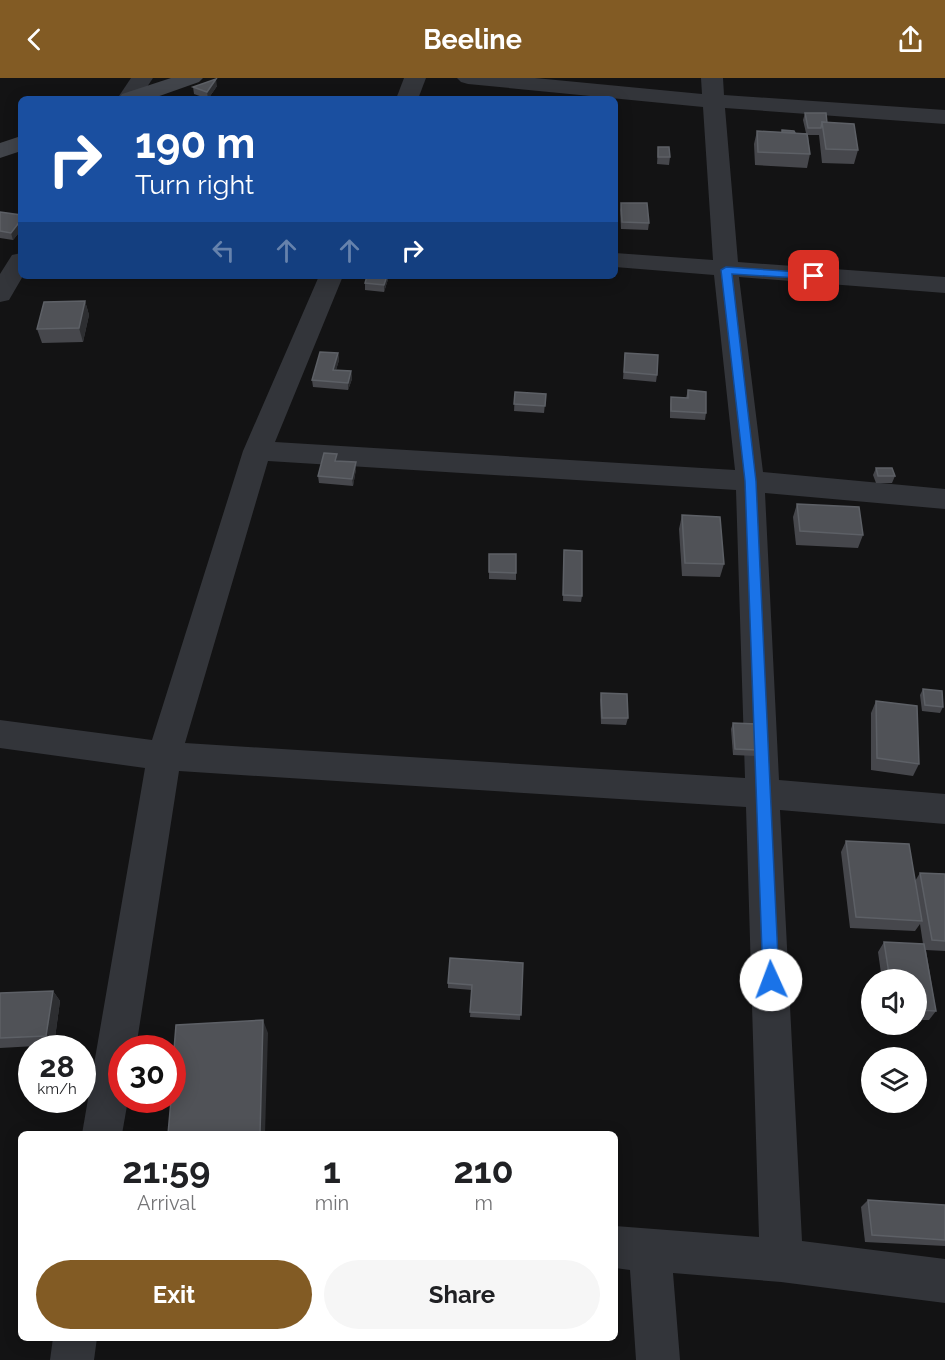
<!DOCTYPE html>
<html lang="en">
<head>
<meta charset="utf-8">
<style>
	:root { --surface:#fff; --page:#f6f6f6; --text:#202124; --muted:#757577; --accent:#825b24 }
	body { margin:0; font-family:Raleway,sans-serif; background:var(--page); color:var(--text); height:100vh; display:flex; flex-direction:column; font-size:22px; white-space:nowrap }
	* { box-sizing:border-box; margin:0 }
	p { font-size:20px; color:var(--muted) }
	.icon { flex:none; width:33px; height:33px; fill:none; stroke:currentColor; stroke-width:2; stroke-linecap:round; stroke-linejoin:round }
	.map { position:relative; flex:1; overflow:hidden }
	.sheet { position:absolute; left:18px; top:1053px; width:600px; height:210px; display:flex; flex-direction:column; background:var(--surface); border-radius:9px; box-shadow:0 3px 15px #0003 }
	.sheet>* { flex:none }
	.banner { position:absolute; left:18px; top:18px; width:600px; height:183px; border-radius:9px; box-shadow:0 3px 15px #0003; background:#1a4fa0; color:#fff; overflow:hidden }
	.buttons { position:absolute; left:861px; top:891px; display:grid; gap:12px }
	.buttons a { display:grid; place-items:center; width:66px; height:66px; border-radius:50%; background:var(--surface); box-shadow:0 3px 15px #0003; font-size:30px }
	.speed { position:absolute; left:18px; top:957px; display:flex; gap:12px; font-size:30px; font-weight:700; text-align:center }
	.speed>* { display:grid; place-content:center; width:78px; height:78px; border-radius:50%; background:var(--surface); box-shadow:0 3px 15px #0003; line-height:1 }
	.speed small { font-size:15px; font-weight:400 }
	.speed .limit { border:9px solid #d22; background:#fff; color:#111 }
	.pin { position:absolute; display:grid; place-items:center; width:51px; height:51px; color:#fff; margin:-26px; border-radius:12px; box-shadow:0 3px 9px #0006 }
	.me { position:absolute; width:66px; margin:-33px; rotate:358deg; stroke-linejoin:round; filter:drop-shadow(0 0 4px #0008) }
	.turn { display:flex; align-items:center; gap:21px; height:126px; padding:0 18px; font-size:27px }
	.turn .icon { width:78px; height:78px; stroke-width:2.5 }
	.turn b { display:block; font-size:42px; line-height:51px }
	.lanes { display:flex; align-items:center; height:57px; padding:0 18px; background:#0003; justify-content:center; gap:30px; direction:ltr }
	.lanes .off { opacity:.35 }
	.eta { display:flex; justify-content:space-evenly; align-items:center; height:102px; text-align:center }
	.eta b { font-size:36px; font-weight:700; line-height:42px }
	.cta { display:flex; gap:12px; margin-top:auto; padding:12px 18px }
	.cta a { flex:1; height:69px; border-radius:36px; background:var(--accent); color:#fff; font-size:24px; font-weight:700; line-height:69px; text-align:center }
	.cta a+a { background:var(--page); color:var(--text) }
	header { display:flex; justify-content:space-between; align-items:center; height:78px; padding:0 18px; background:var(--accent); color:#fff; font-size:27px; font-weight:700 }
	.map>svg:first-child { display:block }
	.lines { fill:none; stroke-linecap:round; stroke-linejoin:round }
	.minor { fill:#33353a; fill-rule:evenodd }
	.secondary { fill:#41444a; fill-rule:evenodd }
	.wall { fill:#46474c }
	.shaded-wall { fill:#2d2e31 }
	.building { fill:#505257; stroke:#5d6066; stroke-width:1.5 }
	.route { fill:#1a73e8; stroke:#114b97; stroke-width:1.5 }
</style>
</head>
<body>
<header><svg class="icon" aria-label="back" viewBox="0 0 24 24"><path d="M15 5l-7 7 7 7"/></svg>Beeline<svg class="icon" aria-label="share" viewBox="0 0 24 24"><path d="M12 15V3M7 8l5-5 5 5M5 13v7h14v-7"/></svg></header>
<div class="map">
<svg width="945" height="1282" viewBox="0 0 945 1282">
	<rect width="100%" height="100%" fill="#131314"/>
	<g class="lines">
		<g class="minor">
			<polygon points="131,0 153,0 139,21 117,21"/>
			<polygon points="404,0 426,0 418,21 396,21"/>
			<path d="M457 0H535L702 16 701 0H723L724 17 945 32V46L725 30 738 184 945 199V215L739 199 763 394 945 411V431L765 415 779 702 945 716V746L780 732 802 1163 945 1181V1225L781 1204 673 1195 680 1282H636L630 1192 615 1190V1148L759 1159 746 729 179 693 136 970H122V1022H128L122 1056H82L145 690 0 670V642L152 662 243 373 319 198H343L275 364 735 392 714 197 615 189V175L713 182 703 29 468 6 461 4ZM268 383 736 412 745 700 185 665Z"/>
			<polygon points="21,175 21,198 23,198 9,222 0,224 0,196 12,177"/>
			<polygon points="53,1260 97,1260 94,1282 50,1282"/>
		</g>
		<g class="secondary">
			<polygon points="171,0 203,0 199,4 151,21 119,21 122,16"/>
			<polygon points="21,58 21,73 0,80 0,65"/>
		</g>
	</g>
	<g class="wall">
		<polygon points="217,8 208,21 194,16 193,9"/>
		<polygon points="805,35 827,45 858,72 854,86 822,85 819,57 808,57 810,76 807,90 755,87 754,66 757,53 782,54 782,52 795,55 806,55 803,42"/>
		<polygon points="658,69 670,79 669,87 657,86"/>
		<polygon points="621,125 649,145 648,152 621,151 620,132"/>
		<polygon points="0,134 21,137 21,152 13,162 0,160"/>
		<polygon points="389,198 384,214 365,212 365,205"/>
		<polygon points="85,223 89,237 83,264 42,265 37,251"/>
		<polygon points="338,275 339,282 336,292 351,293 352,301 348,312 313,309 312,302"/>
		<polygon points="625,275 657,297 656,304 623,301"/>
		<polygon points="688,312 706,335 705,342 670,340 670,326 671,319 686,320"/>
		<polygon points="515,314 546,316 544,335 514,333"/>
		<polygon points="337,383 356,391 353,408 319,405 318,398"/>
		<polygon points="876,390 895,398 892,405 876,405 873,397"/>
		<polygon points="797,426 863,457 858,470 796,467 793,439"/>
		<polygon points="682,437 724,486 720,499 682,498 679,451"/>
		<polygon points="564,472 582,518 581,524 563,523"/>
		<polygon points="489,476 516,476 516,502 489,501"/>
		<polygon points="923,611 943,629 940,635 922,633 920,617"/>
		<polygon points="601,615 628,640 626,647 601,646 600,622"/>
		<polygon points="876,623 919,686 913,698 871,692 871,635"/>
		<polygon points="733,645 758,672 756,678 733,677 731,651"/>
		<polygon points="846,763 915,803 920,795 945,796 945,873 926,872 936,933 929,942 916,942 916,902 882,902 878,874 884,864 923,866 920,846 915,853 850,850 841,774"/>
		<polygon points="523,885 520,942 470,939 472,912 448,910 448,905"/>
		<polygon points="53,913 60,923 54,967 0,970 0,915"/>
		<polygon points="868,1122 945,1127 945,1168 865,1164 861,1129"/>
	</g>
	<g class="shaded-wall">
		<polygon points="216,1 217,8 208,21 207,14"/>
		<polygon points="21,142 21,152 13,162 11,155"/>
		<polygon points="387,198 389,198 384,214 384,207"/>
		<polygon points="85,223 89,237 83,264 79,250"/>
		<polygon points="338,275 339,282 334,299 333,292"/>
		<polygon points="351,293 352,301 348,312 348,305"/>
		<polygon points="356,384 356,391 353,408 352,401"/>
		<polygon points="53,913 60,923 54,967 46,958"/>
		<polygon points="263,942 268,955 265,1056 260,1056"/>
	</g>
	<g class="building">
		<polygon points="216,1 207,14 193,9"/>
		<polygon points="805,35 826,35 827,45 822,44 821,50 808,50"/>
		<polygon points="822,44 854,46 858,72 826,71"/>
		<polygon points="782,52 794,53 795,55 782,54"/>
		<polygon points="757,53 807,56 810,76 758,74"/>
		<polygon points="658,69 669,69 670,79 658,79"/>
		<polygon points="621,125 647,125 649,145 622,144"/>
		<polygon points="0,134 21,137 21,142 11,155 0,153"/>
		<polygon points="367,198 387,198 384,207 365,205"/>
		<polygon points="85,223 79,250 37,251 44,224"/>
		<polygon points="320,274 338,275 333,292 351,293 348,305 312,302"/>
		<polygon points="625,275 658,277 657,297 624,294"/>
		<polygon points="688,312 706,314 706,335 671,333 671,319 688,320"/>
		<polygon points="515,314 546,316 545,328 514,326"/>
		<polygon points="324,375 337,376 335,383 356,384 352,401 318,398"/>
		<polygon points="876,390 892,390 895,398 878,398"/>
		<polygon points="797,426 859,429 863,457 800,453"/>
		<polygon points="682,437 720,439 724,486 685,485"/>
		<polygon points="564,472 582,473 582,518 563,517"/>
		<polygon points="489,476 516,476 516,495 489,494"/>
		<polygon points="923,611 942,613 943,629 925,627"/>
		<polygon points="601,615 627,616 628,640 602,640"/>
		<polygon points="876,623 917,628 919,686 877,680"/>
		<polygon points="733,645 756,646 758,672 735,671"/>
		<polygon points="846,763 909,766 922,843 856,839"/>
		<polygon points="920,795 945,796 945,863 932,862"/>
		<polygon points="884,864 924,866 936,933 916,932 916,902 890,902"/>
		<polygon points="450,880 523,885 521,937 470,934 472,907 448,905"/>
		<polygon points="53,913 46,958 0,960 0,915"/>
		<polygon points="263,942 260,1056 168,1056 171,1022 172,1022 172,997 176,947"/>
		<polygon points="868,1122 945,1127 945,1162 872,1157"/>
	</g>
	<polygon class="route" points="726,189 814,195 819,198 814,201 732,196 756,403 779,902 777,907 771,910 765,907 763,902 745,403 721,192"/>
</svg>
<div class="buttons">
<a><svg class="icon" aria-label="sound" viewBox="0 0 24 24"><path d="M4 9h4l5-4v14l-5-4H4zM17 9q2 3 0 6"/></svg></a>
<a><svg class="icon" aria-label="layers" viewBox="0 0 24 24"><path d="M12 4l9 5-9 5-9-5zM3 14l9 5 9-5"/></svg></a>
</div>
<div class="speed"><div>28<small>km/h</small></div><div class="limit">30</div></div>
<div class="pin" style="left:814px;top:198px;background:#d93025"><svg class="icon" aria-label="arrive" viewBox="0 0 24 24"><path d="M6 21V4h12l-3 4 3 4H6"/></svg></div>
<svg class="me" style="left:771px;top:902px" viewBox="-20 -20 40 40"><circle r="19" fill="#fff"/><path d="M0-13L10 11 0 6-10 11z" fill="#1a73e8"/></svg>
<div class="banner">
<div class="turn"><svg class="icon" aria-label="right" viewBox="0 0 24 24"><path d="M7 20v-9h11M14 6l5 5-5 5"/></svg><div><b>190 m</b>Turn right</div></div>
<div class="lanes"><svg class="icon off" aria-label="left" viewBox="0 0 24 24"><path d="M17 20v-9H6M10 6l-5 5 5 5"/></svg><svg class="icon off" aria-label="ahead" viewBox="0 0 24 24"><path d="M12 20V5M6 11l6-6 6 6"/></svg><svg class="icon off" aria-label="ahead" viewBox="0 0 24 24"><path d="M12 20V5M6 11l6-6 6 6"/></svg><svg class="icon" aria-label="right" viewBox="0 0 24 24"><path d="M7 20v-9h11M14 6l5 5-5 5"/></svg></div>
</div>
<section class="sheet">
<div class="eta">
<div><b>21:59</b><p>Arrival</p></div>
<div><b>1</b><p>min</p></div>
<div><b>210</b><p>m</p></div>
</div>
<div class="cta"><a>Exit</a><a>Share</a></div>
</section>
</div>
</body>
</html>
